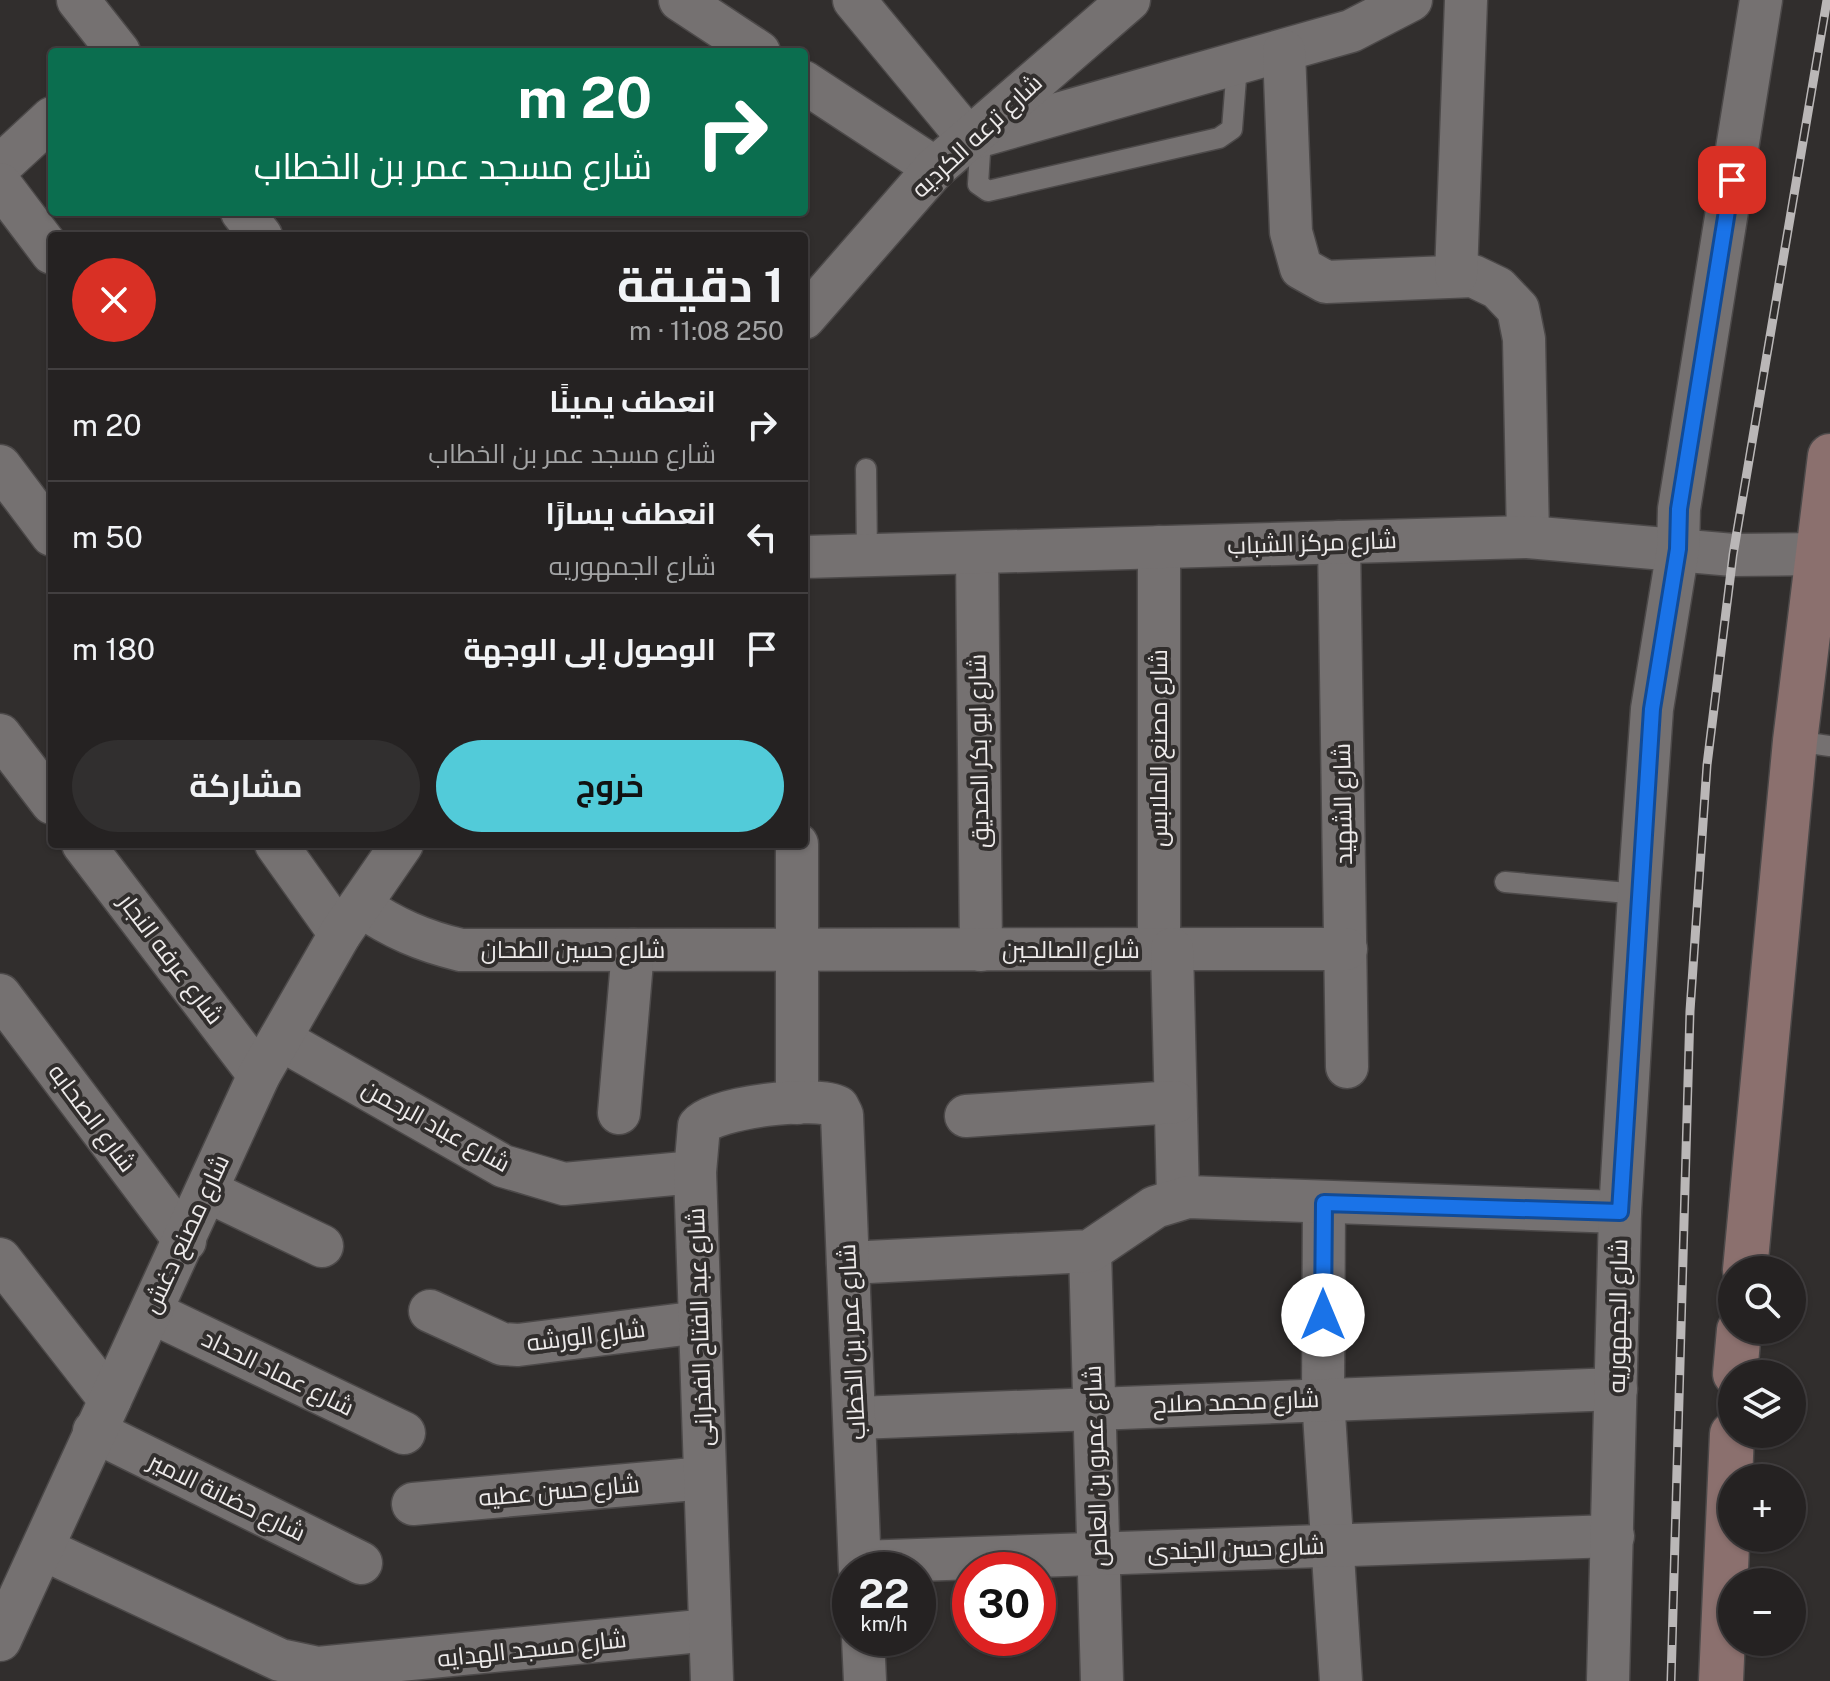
<!DOCTYPE html>
<html lang="ar">
<head>
<meta charset="utf-8">
<style>
	:root { --surface:#252222; --page:#312f2f; --text:#f1f3f6; --muted:#a3a4a5; --line:#423f40; --accent:#52cbd9 }
	body { margin:0; font-family:"Public Sans",Cairo,sans-serif; background:var(--page); color:var(--text); direction:rtl; height:100vh; display:flex; flex-direction:column; font-size:30px; white-space:nowrap }
	* { box-sizing:border-box; margin:0 }
	p { font-size:26px; color:var(--muted) }
	.icon { flex:none; width:44px; height:44px; fill:none; stroke:currentColor; stroke-width:2; stroke-linecap:round; stroke-linejoin:round }
	.map { position:relative; flex:1; overflow:hidden; direction:ltr }
	.panel { position:absolute; left:48px; top:232px; width:760px; height:616px; display:flex; flex-direction:column; background:var(--surface); border-radius:8px; box-shadow:0 2px 6px #0004,0 0 0 2px var(--line); direction:rtl }
	.panel>* { flex:none }
	.hud { position:absolute; left:48px; top:48px; width:760px; height:168px; border-radius:8px; box-shadow:0 2px 6px #0004,0 0 0 2px var(--line); direction:rtl; background:#0b6e4f; color:#fff; overflow:hidden }
	.tools { position:absolute; left:1718px; top:1256px; display:grid; gap:16px }
	.tools a { display:grid; place-items:center; width:88px; height:88px; border-radius:50%; background:var(--surface); box-shadow:0 2px 6px #0004,0 0 0 2px var(--line); font-size:40px }
	.speed { position:absolute; left:832px; top:1552px; display:flex; gap:16px; font-size:40px; font-weight:700; text-align:center }
	.speed>* { display:grid; place-content:center; width:104px; height:104px; border-radius:50%; background:var(--surface); box-shadow:0 2px 6px #0004,0 0 0 2px var(--line); line-height:1 }
	.speed small { font-size:20px; font-weight:400 }
	.speed .limit { border:12px solid #d22; background:#fff; color:#111 }
	.pin { position:absolute; display:grid; place-items:center; width:68px; height:68px; color:#fff; margin:-34px; border-radius:16px; box-shadow:0 4px 12px #0006 }
	.me { position:absolute; width:88px; margin:-44px; rotate:0deg; stroke-linejoin:round; filter:drop-shadow(0 0 6px #0008) }
	.turn { display:flex; align-items:center; gap:28px; height:168px; padding:0 24px; font-size:36px }
	.turn .icon { width:104px; height:104px; stroke-width:2.5 }
	.turn b { display:block; font-size:56px; line-height:68px }
	.round { display:grid; place-items:center; flex:none; width:84px; height:84px; border-radius:42px; background:var(--page) }
	.head { display:flex; align-items:center; justify-content:space-between; height:136px; padding:0 24px }
	h1 { font-size:48px; font-weight:700; line-height:60px }
	.cta { display:flex; gap:16px; margin-top:auto; padding:16px 24px }
	.cta a { flex:1; height:92px; border-radius:48px; background:var(--accent); color:#111; font-size:32px; font-weight:700; line-height:92px; text-align:center }
	.cta a+a { background:var(--page); color:var(--text) }
	ul { padding:0; list-style:none }
	li { display:flex; align-items:center; gap:24px; height:112px; padding:0 24px; border-top:2px solid var(--line) }
	li div { flex:1 }
	li b { display:block; font-size:30px }
	li em { font-style:normal }
	.map>svg:first-child { display:block }
	.lines { fill:none; stroke-linecap:round; stroke-linejoin:round }
	.lane-casing { stroke:#4c4949; stroke-width:23 }
	.street-casing { stroke:#4c4949; stroke-width:45 }
	.secondary-casing { stroke:#4c4949; stroke-width:47 }
	.lane { stroke:#757171; stroke-width:20 }
	.street { stroke:#757171; stroke-width:42 }
	.secondary { stroke:#8b706e; stroke-width:44 }
	.rail-casing { stroke:#bab7b7; stroke-width:9 }
	.rail { stroke:#312e2d; stroke-width:6; stroke-dasharray:18; stroke-linecap:butt }
	.route-casing { stroke:#114b97; stroke-width:20 }
	.route { stroke:#1a73e8; stroke-width:14 }
	.labels { text-anchor:middle; stroke-width:8; stroke-linejoin:round; paint-order:stroke }
	.street-label { font-size:24px; fill:#edeaea; stroke:#312e2d }
</style>
</head>
<body>
<div class="map">
<svg width="1830" height="1681" viewBox="0 0 1830 1681">
	<rect width="100%" height="100%" fill="#312e2d"/>
	<g class="lines">
		<g class="lane-casing">
			<g id="lane">
				<polyline points="981,137 978,184 988,191 1219,138 1232,129 1237,66"/>
				<polyline points="866,469 867,555"/>
				<polyline points="1795,741 1830,746"/>
				<polyline points="1505,882 1639,894"/>
			</g>
		</g>
		<g class="street-casing">
			<g id="street">
				<polyline points="78,0 119,52"/>
				<polyline points="680,0 759,52"/>
				<polyline points="854,0 969,139 1351,31 1411,0"/>
				<polyline points="1284,51 1291,232 1301,268 1326,282 1473,276 1498,288 1518,309 1524,339 1528,537"/>
				<polyline points="804,82 935,168"/>
				<polyline points="0,166 52,118"/>
				<polyline points="0,184 52,253"/>
				<polyline points="242,212 261,236"/>
				<polyline points="1456,275 1466,0"/>
				<polyline points="804,318 935,168 1129,0"/>
				<polyline points="0,466 52,535"/>
				<polyline points="1339,542 1347,1067"/>
				<polyline points="1159,547 1159,949"/>
				<polyline points="977,553 981,950"/>
				<polyline points="804,557 1528,537 1733,555 1819,554"/>
				<polyline points="0,735 52,803"/>
				<polyline points="83,844 259,1075"/>
				<polyline points="276,844 340,934"/>
				<path d="M361 906C393 928 423 941 461 950L1346 949"/>
				<polyline points="1172,949 1178,1198"/>
				<polyline points="0,995 185,1241"/>
				<polyline points="280,1039 503,1166 564,1184 695,1172"/>
				<polyline points="797,1103 797,844"/>
				<polyline points="619,1113 633,950"/>
				<polyline points="966,1116 1175,1102"/>
				<polyline points="207,1191 322,1246"/>
				<polyline points="1324,1203 1323,1398 1341,1681"/>
				<polyline points="1090,1251 1102,1681"/>
				<polyline points="0,1259 110,1400"/>
				<polyline points="848,1263 1090,1251 1155,1207 1188,1197 1620,1212"/>
				<polyline points="430,1311 502,1344 518,1345 700,1322"/>
				<polyline points="151,1312 404,1433"/>
				<polyline points="857,1418 1616,1389"/>
				<polyline points="94,1431 361,1563"/>
				<polyline points="413,1504 705,1478"/>
				<polyline points="43,1549 280,1660 318,1668 710,1630"/>
				<polyline points="860,1562 1613,1536"/>
				<polyline points="863,1638 865,1681"/>
				<polyline points="0,1640 259,1075 340,934 402,844"/>
				<path d="M712 1681 695 1172 699 1126C715 1107 816 1095 838 1107L842 1115 860 1570"/>
				<polyline points="1608,1681 1620,1212 1639,894 1652,709 1678,549 1679,509 1761,0"/>
			</g>
		</g>
		<g class="secondary-casing">
			<g id="secondary">
				<polyline points="1745,1270 1795,741 1830,456"/>
				<polyline points="1735,1374 1739,1330"/>
				<polyline points="1721,1681 1732,1434"/>
			</g>
		</g>
		<use href="#lane" class="lane"/>
		<use href="#street" class="street"/>
		<use href="#secondary" class="secondary"/>
		<g class="rail-casing">
			<polyline id="rail" points="1671,1681 1690,1011 1707,765 1733,555 1827,0"/>
		</g>
		<use href="#rail" class="rail"/>
	</g>
	<g class="lines">
		<g class="route-casing">
			<polyline id="route" points="1323,1315 1324,1203 1620,1212 1652,709 1678,549 1679,509 1732,180"/>
		</g>
		<use href="#route" class="route"/>
	</g>
	<g class="labels">
		<g class="street-label">
			<text transform="translate(977 136) rotate(-43)" y="8">شارع ترعه الكرديه</text>
			<text transform="translate(1312 543) rotate(-2)" y="8">شارع مركز الشباب</text>
			<text transform="translate(1159 748) rotate(-90)" y="8">شارع مصنع الملابس</text>
			<text transform="translate(979 751) rotate(-91)" y="8">شارع ابو بكر الصديق</text>
			<text transform="translate(1343 804) rotate(-91)" y="8">شارع الشهيد</text>
			<text x="573" y="958">شارع حسين الطحان</text>
			<text x="1071" y="958">شارع الصالحين</text>
			<text transform="translate(171 959) rotate(53)" y="8">شارع عرفه النجار</text>
			<text transform="translate(92 1118) rotate(53)" y="8">شارع الصحابه</text>
			<text transform="translate(436 1126) rotate(29)" y="8">شارع عباد الرحمن</text>
			<text transform="translate(186 1234) rotate(-65)" y="8">شارع مصنع دغش</text>
			<text transform="translate(1618 1316) rotate(-89)" y="8">شارع الجمهوريه</text>
			<text transform="translate(700 1327) rotate(-92)" y="8">شارع عبد الفتاح الفخرانى</text>
			<text transform="translate(586 1336) rotate(-7)" y="8">شارع الورشه</text>
			<text transform="translate(852 1342) rotate(-93)" y="8">شارع عمر بن الخطاب</text>
			<text transform="translate(278 1373) rotate(26)" y="8">شارع عماد الحداد</text>
			<text transform="translate(1236 1402) rotate(-2)" y="8">شارع محمد صلاح</text>
			<text transform="translate(1096 1466) rotate(-92)" y="8">شارع عمرو بن العاص</text>
			<text transform="translate(559 1491) rotate(-5)" y="8">شارع حسن عطيه</text>
			<text transform="translate(227 1497) rotate(26)" y="8">شارع حضانة الامير</text>
			<text transform="translate(1236 1549) rotate(-2)" y="8">شارع حسن الجندى</text>
			<text transform="translate(532 1649) rotate(-6)" y="8">شارع مسجد الهدايه</text>
		</g>
	</g>
</svg>
<div class="tools">
<a><svg class="icon" aria-label="search" viewBox="0 0 24 24"><circle cx="10" cy="10" r="6"/><path d="M15 15l6 6"/></svg></a>
<a><svg class="icon" aria-label="layers" viewBox="0 0 24 24"><path d="M12 4l9 5-9 5-9-5zM3 14l9 5 9-5"/></svg></a>
<a>+</a>
<a>−</a>
</div>
<div class="speed"><div>22<small>km/h</small></div><div class="limit">30</div></div>
<div class="pin" style="left:1732px;top:180px;background:#d93025"><svg class="icon" aria-label="arrive" viewBox="0 0 24 24"><path d="M6 21V4h12l-3 4 3 4H6"/></svg></div>
<svg class="me" style="left:1323px;top:1315px" viewBox="-20 -20 40 40"><circle r="19" fill="#fff"/><path d="M0-13L10 11 0 6-10 11z" fill="#1a73e8"/></svg>
<div class="hud">
<div class="turn"><svg class="icon" aria-label="right" viewBox="0 0 24 24"><path d="M7 20v-9h11M14 6l5 5-5 5"/></svg><div><b>20 m</b>شارع مسجد عمر بن الخطاب</div></div>
</div>
<section class="panel">
<div class="head"><div><h1>1 دقيقة</h1><p>250 m · 11:08</p></div><a class="round" style="background:#d93025;color:#fff"><svg class="icon" aria-label="close" viewBox="0 0 24 24"><path d="M6 6l12 12M18 6L6 18"/></svg></a></div>
<ul>
<li><svg class="icon" aria-label="right" viewBox="0 0 24 24"><path d="M7 20v-9h11M14 6l5 5-5 5"/></svg><div><b>انعطف يمينًا</b><p>شارع مسجد عمر بن الخطاب</p></div><em>20 m</em></li>
<li><svg class="icon" aria-label="left" viewBox="0 0 24 24"><path d="M17 20v-9H6M10 6l-5 5 5 5"/></svg><div><b>انعطف يسارًا</b><p>شارع الجمهوريه</p></div><em>50 m</em></li>
<li><svg class="icon" aria-label="arrive" viewBox="0 0 24 24"><path d="M6 21V4h12l-3 4 3 4H6"/></svg><div><b>الوصول إلى الوجهة</b></div><em>180 m</em></li>
</ul>
<div class="cta"><a>خروج</a><a>مشاركة</a></div>
</section>
</div>
</body>
</html>
